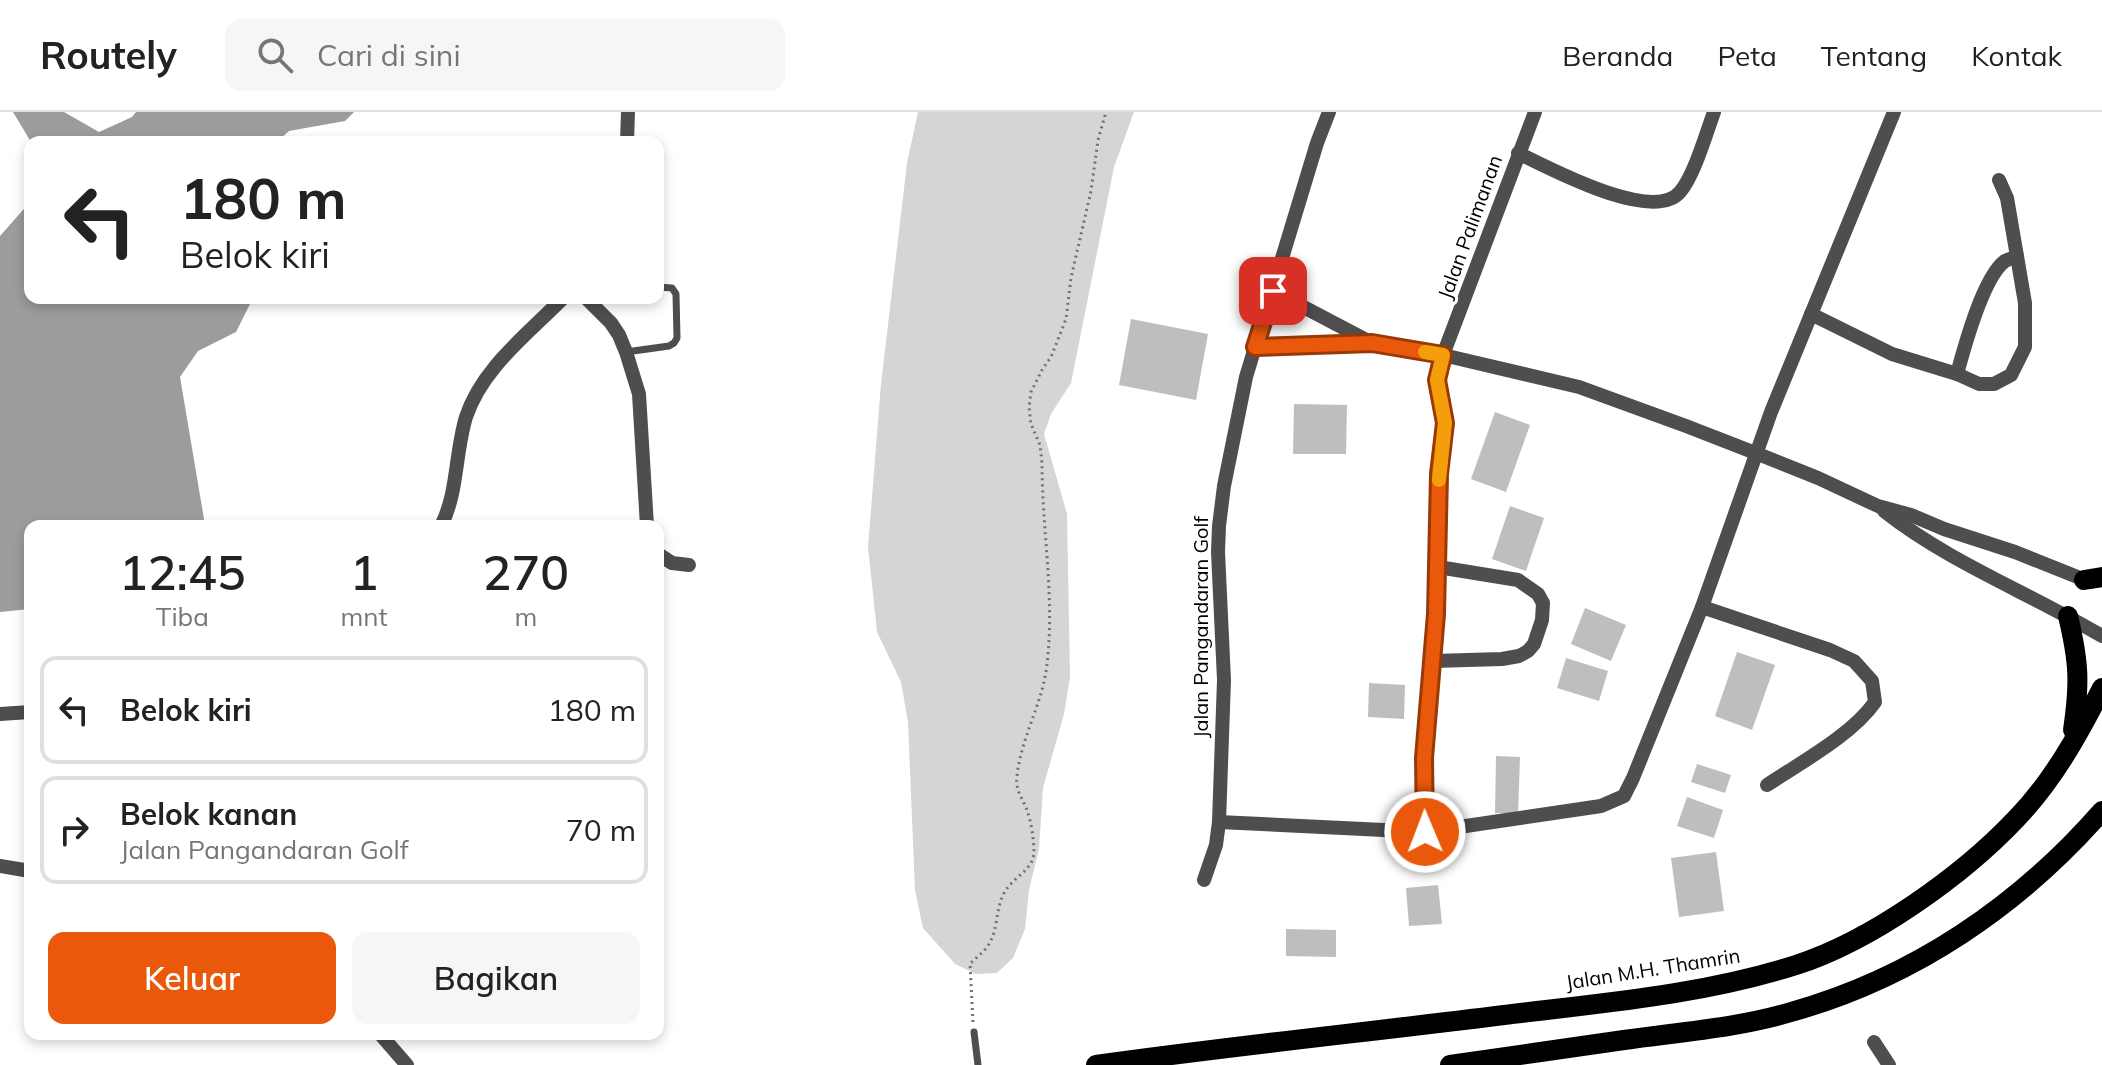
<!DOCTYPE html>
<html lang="id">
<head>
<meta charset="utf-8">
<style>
	:root { --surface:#fff; --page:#f6f6f6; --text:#222; --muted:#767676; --line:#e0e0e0; --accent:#ea580c }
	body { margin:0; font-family:Mulish,sans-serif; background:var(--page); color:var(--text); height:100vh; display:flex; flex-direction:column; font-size:30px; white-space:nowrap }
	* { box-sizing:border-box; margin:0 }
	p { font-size:26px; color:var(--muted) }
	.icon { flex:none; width:44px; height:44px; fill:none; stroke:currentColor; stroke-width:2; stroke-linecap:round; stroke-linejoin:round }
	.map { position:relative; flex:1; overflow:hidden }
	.side { position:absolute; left:24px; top:408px; width:640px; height:520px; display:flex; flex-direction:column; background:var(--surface); border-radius:16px; box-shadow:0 4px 12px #0003 }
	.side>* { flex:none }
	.banner { position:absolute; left:24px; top:24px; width:640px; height:168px; border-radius:16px; box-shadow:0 4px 12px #0003; background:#fff; color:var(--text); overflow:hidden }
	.pin { position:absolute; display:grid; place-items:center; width:68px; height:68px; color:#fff; margin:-34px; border-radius:16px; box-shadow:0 4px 12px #0006 }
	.me { position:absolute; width:88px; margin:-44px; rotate:359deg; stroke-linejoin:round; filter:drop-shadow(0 0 6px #0008) }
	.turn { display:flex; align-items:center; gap:28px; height:168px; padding:0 24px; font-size:36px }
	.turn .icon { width:104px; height:104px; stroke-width:2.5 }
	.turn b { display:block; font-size:56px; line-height:68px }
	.eta { display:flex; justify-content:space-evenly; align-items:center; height:136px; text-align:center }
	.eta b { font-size:48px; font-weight:600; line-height:56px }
	.action { display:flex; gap:16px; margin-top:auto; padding:16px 24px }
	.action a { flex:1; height:92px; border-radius:16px; background:var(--accent); color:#fff; font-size:32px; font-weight:600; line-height:92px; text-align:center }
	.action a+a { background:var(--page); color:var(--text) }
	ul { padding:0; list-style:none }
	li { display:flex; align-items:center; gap:24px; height:108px; margin:0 16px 12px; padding:0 8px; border:4px solid var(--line); border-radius:16px }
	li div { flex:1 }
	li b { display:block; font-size:30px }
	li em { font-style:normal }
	header { display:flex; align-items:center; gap:48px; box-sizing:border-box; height:112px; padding:0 40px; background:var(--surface); border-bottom:2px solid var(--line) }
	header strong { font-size:38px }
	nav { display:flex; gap:44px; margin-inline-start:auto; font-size:28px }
	.search { width:560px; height:72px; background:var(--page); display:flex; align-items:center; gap:20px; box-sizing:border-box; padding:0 28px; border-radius:16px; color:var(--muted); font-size:30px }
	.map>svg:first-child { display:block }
	.green { fill:#d5d5d5 }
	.water { fill:#9c9c9c }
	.building { fill:#bebebe }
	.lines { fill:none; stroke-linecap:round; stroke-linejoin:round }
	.path { stroke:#707070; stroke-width:3; stroke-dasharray:2 4; stroke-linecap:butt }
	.lane { stroke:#4e4e4e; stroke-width:7 }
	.street { stroke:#4e4e4e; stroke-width:14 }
	.primary { stroke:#000; stroke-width:20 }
	.route-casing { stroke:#983908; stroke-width:20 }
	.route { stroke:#ea580c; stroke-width:14 }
	.slow { stroke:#f59e0b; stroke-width:14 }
	.labels { text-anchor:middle; stroke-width:6; stroke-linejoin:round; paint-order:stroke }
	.street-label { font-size:20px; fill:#000; stroke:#fff }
</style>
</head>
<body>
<header>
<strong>Routely</strong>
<div class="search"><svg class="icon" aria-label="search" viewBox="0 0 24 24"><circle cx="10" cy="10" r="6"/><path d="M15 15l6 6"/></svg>Cari di sini</div>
<nav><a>Beranda</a><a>Peta</a><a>Tentang</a><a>Kontak</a></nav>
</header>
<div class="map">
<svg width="2102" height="953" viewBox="0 0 2102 953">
	<rect width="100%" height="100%" fill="#fff"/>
	<polygon class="green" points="918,0 1134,0 1114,55 1071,271 1051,302 1044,322 1067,402 1070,565 1064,602 1043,676 1039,737 1029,778 1025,817 1013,846 997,861 976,862 955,852 923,816 915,778 908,610 901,570 877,520 868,435 881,272 907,51"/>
	<g class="water">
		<polygon points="13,0 64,0 99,20 132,5 136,0 354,0 345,9 289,19 277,30 31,30"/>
		<polygon points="30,90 30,186 253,186 236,220 198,239 180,265 204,407 201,414 30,414 30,497 0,500 0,124"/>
	</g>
	<g class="building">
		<polygon points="1131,207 1208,222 1196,288 1119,273"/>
		<polygon points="1294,292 1347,293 1346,342 1293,342"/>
		<polygon points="1495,300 1530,313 1506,380 1471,367"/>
		<polygon points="1510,394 1544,406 1526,459 1492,447"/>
		<polygon points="1585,496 1626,513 1611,549 1571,532"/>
		<polygon points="1737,540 1775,553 1752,618 1715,604"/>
		<polygon points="1566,546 1608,559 1599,589 1557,576"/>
		<polygon points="1369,571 1405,573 1404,607 1368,605"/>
		<polygon points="1496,644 1520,645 1518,702 1495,701"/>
		<polygon points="1697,652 1731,663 1725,681 1691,670"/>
		<polygon points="1687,685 1723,698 1714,726 1677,714"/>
		<polygon points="1716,740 1724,799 1679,805 1671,746"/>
		<polygon points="1438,773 1442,812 1409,814 1406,776"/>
		<polygon points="1286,817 1336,818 1336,845 1286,844"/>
	</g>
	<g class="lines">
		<path class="path" d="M973 910 970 852C976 845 986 839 990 830 999 814 995 794 1006 778 1015 764 1033 758 1034 740 1034 728 1031 709 1027 698 1022 685 1015 678 1017 664 1021 625 1043 591 1047 552 1055 485 1042 418 1042 351L1040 333 1031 312 1029 295 1031 280 1042 258 1051 245 1066 207 1071 166 1091 79 1098 28 1106 0"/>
		<g class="lane">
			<polyline points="626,240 669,234 674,231 677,226 676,182 672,176 658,175"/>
			<polyline points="974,920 978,953"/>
		</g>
		<g class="street">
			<polyline points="627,30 628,0"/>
			<path d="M1518 41C1549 56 1653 112 1680 80 1694 64 1706 22 1714 0"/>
			<polyline points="1273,179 1372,231"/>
			<polyline points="586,186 611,211 619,223 626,240 639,282 647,414"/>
			<polyline points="1811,202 1892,242 1957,262 1979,272 1994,272 2011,263 2025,235 2025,191 2007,86 1999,68"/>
			<polyline points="1255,235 1372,231 1443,243 1579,275 1686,314 1758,342 1818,366 1878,394 1911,403 1944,417 2015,440 2090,470"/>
			<path d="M1957 262C1964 236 1983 165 2005 149 2009 147 2013 146 2017 144"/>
			<path d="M1884 399C1950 451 2030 481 2102 524"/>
			<path d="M441 414C458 381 455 341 466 305 482 256 528 222 563 186"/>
			<polyline points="658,442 672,451 689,453"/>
			<path d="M1702 495 1830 538 1854 549 1872 569 1875 590C1852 623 1800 651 1767 673"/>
			<polyline points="1433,549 1502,547 1519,544 1528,539 1534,532 1542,508 1543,491 1538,482 1518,468 1438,455"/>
			<polyline points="0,602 30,600"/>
			<polyline points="1219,710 1425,720 1601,694 1624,684 1633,666 1702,495 1771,300 1894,0"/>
			<polyline points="1425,720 1424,646 1436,502 1439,362 1445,311 1437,268 1443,243 1535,0"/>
			<polyline points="0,754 30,759"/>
			<polyline points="1204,768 1216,733 1219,710 1224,568 1218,440 1219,414 1224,374 1246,265 1317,31 1329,0"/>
			<polyline points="380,922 407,953"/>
			<polyline points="1874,930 1889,953"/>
		</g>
		<g class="primary">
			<polyline points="2084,468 2102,465"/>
			<path d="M2068 504C2079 550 2080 571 2073 618"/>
			<path d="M1096 953C1232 934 1369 920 1504 903 1602 891 1702 883 1796 853 1871 829 1962 764 2016 707 2052 670 2079 622 2102 576"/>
			<path d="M1450 953C1508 945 1566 936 1624 928 1680 920 1737 916 1791 900 1913 866 2019 794 2102 699"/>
		</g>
	</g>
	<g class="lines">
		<g class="route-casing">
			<polyline id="route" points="1273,179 1255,235 1372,231 1443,243 1437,268 1445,311 1439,362 1436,502 1424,646 1425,720"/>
		</g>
		<use href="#route" class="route"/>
		<polyline class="slow" points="1425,240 1443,243 1437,268 1445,311 1439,368"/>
	</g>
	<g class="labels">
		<g class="street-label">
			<text transform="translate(1470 115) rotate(-70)" y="7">Jalan Palimanan</text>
			<text transform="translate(1201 515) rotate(-90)" y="7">Jalan Pangandaran Golf</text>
			<text transform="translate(1653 857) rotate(-9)" y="7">Jalan M.H. Thamrin</text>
		</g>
	</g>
</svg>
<div class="pin" style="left:1273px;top:179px;background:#d93025"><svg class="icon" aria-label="arrive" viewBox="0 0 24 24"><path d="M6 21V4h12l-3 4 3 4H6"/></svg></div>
<svg class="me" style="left:1425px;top:720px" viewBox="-20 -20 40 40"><circle r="17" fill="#ea580c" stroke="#fff" stroke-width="3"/><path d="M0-11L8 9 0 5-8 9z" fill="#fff"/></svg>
<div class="banner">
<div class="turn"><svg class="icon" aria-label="left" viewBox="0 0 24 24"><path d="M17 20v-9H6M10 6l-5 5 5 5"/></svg><div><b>180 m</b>Belok kiri</div></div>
</div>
<section class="side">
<div class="eta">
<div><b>12:45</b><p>Tiba</p></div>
<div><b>1</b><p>mnt</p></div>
<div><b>270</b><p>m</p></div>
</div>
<ul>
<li><svg class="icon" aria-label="left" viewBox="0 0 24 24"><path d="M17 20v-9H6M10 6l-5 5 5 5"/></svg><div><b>Belok kiri</b></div><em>180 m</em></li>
<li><svg class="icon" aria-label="right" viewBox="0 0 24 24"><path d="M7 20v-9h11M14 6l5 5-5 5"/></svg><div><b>Belok kanan</b><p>Jalan Pangandaran Golf</p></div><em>70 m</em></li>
</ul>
<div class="action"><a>Keluar</a><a>Bagikan</a></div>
</section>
</div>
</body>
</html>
